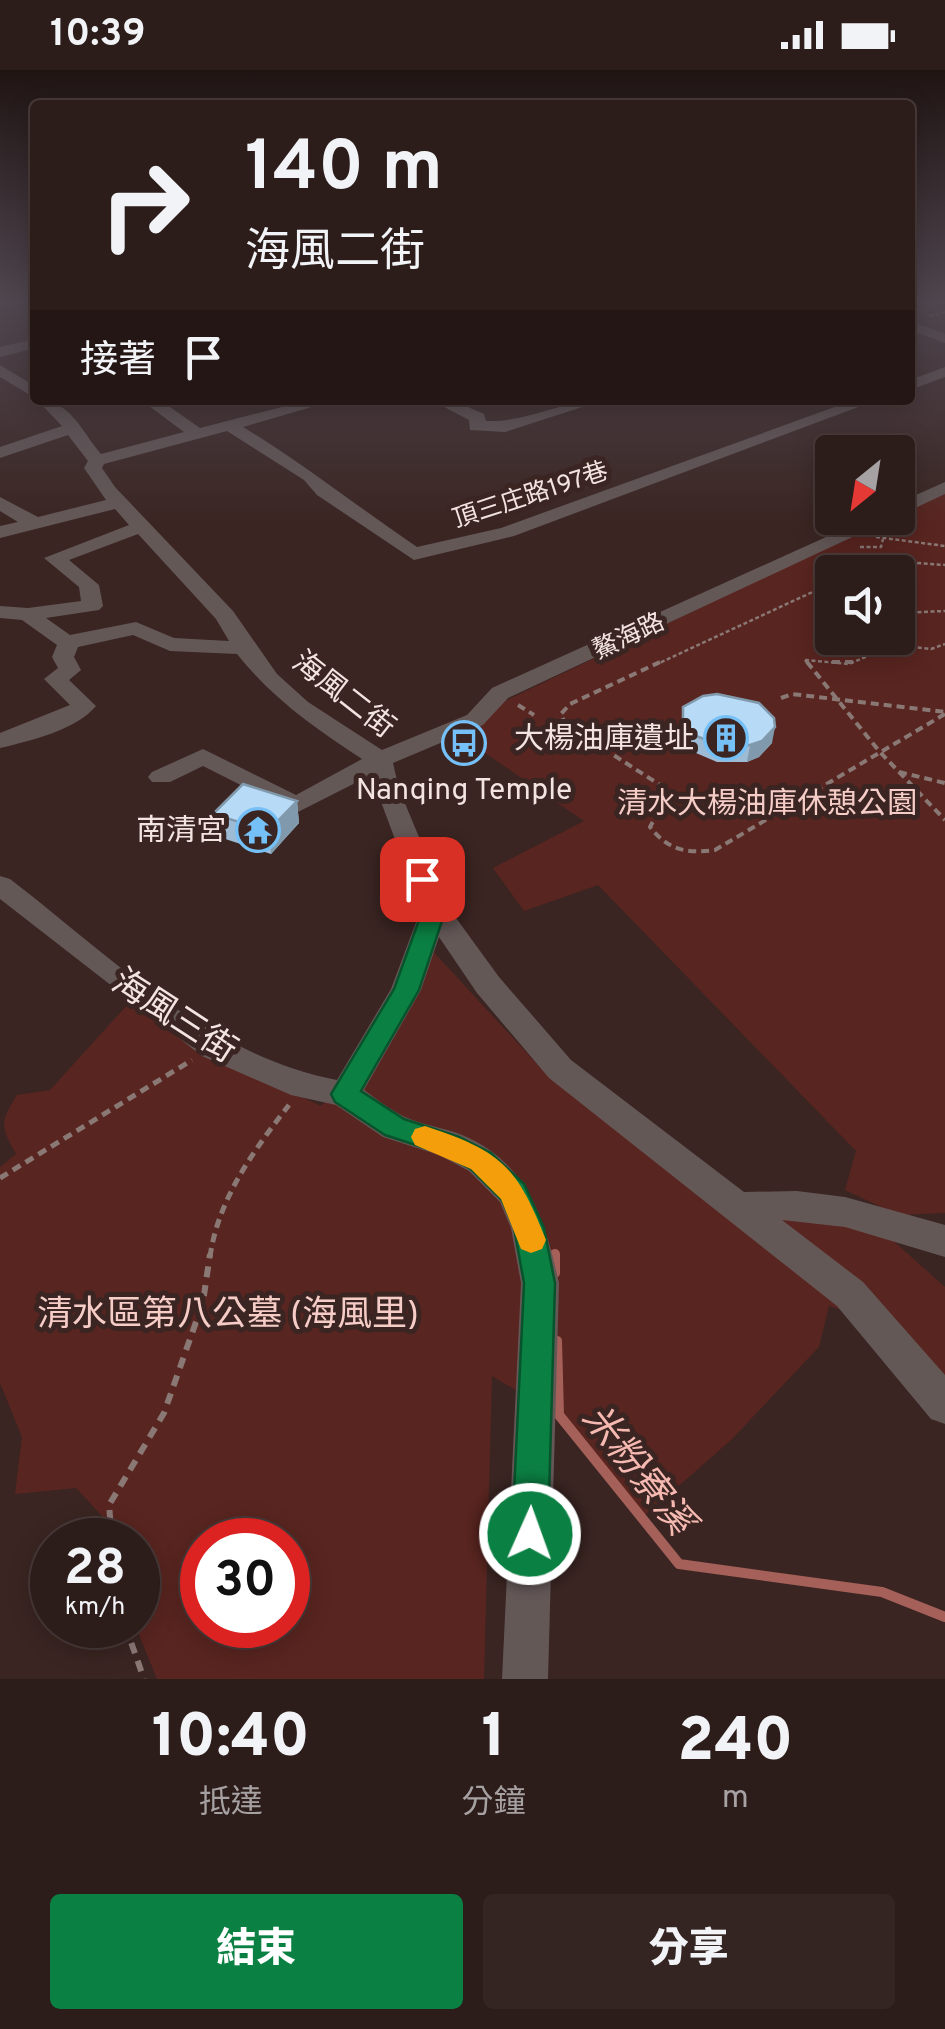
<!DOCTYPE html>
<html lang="zh-TW">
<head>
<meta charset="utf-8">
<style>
	:root { --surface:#2c1c1a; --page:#342523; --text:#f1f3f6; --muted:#a6a1a2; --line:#483a39; --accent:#0b8043 }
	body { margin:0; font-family:Overpass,"Noto Sans TC",sans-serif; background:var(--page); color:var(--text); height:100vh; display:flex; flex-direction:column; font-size:38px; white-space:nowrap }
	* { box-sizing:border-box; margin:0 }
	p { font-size:32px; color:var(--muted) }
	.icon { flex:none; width:55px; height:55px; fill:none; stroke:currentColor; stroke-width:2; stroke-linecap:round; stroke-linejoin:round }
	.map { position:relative; height:1609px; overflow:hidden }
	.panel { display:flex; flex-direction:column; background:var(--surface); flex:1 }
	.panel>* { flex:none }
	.top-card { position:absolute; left:30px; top:30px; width:885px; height:305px; border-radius:10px; box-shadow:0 5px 25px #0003,0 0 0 2px var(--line); background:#2c1c1a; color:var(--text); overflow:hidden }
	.needle { width:65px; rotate:210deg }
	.controls { position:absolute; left:815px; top:365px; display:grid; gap:20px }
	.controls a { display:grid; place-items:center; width:100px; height:100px; border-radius:10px; background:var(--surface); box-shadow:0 5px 25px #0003,0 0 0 2px var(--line); font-size:50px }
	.speed { position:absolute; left:30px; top:1448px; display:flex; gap:20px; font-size:50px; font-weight:700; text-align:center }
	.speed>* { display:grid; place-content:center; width:130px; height:130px; border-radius:50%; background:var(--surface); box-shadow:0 5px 25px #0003,0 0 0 2px var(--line); line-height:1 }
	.speed small { font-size:25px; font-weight:400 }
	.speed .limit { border:15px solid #d22; background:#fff; color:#111 }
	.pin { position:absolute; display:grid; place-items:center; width:85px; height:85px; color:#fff; margin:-42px; border-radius:20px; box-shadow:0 5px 15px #0006 }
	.me { position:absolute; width:110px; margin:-55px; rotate:2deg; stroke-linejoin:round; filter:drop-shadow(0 0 8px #0008) }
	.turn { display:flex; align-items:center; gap:35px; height:210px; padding:0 50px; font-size:45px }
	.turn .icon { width:130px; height:130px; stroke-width:2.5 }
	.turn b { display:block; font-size:70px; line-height:85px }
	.then { display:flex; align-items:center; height:95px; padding:0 50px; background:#0003; gap:20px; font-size:38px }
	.eta { display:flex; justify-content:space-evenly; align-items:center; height:170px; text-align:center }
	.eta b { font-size:60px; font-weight:800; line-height:70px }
	.action { display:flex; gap:20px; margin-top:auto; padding:20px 50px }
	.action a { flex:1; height:115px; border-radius:10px; background:var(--accent); color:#fff; font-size:40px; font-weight:800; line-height:115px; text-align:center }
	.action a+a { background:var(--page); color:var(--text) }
	.status { display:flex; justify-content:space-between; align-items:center; height:70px; padding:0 50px; background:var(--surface); direction:ltr }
	.status svg { height:28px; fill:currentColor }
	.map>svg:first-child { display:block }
	.green { fill:#592520; fill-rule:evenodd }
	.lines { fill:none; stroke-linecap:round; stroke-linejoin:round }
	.stream { stroke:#a56159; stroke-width:10 }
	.path-far3 { stroke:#8a7875; stroke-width:2.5; stroke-dasharray:4 2.5; stroke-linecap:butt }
	.path-far2 { stroke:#8a7875; stroke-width:4; stroke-dasharray:8 5; stroke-linecap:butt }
	.path-far1 { stroke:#8a7875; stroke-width:5; stroke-dasharray:9 6; stroke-linecap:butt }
	.path { stroke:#8a7875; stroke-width:6; stroke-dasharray:11 8; stroke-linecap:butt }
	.minor { fill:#645857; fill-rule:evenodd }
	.wall { fill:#9dbbd4 }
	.shaded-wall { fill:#8099ac }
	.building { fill:#b7daf6; stroke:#8099ac; stroke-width:2.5 }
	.route { fill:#0b8043; stroke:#07532c; stroke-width:2.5 }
	.slow { fill:#f59e0b }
	.labels { text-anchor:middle; stroke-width:10; stroke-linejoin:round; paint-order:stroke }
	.far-street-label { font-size:25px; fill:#f3e4e2; stroke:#3a2522 }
	.street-label { font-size:30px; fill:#f3e4e2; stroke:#3a2522 }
	.poi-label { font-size:30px; fill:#f3e4e2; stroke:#3a2522; text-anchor:end }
	.park-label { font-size:30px; fill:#f6ccc7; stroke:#3a2522 }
	.near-street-label { font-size:35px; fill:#f3e4e2; stroke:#3a2522 }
	.near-park-label { font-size:35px; fill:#f6ccc7; stroke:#3a2522 }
	.near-water-label { font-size:38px; font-style:italic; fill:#f6b9b1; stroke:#3a2522 }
</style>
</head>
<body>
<div class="status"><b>10:39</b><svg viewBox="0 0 49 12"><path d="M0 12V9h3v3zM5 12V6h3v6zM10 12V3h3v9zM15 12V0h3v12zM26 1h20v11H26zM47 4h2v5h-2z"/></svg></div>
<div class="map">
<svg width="945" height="1609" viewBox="0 0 945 1609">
	<rect width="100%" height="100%" fill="#3a2522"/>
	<g class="green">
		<path d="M945 420V1143L898 1145 845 1120 856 1081 598 815 524 841 493 798 584 751 462 667 505 631 888 448H898V443ZM832 502H898V568H832Z"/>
		<path d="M418 865 548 1006 698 1117 880 1159 945 1217V1323L886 1253 829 1236 819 1277 731 1370 642 1448 546 1338 492 1306 484 1609H157L135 1555 138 1470H117L114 1459 76 1418 15 1424 22 1367 0 1313V1097L16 1084C0 1055 0 1053 17 1025L50 1020 129 933 189 974 321 1036 345 1011ZM202 1470H288V1555H202Z"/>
	</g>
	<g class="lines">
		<g class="stream">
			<polyline points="555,1184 555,1203"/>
			<polyline points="557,1271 559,1345 679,1494 882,1522 945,1547"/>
		</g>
		<g class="path-far3">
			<polyline points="929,246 945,242"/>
			<polyline points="876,467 945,476"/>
			<polyline points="860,477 881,477 883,469"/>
			<polyline points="854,502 888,491 945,495"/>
			<polyline points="898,543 945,541"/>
			<polyline points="883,568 894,575"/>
			<polyline points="805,590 809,595"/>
			<polyline points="805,590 849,594 894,575 931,579 945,574"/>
			<polyline points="655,595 832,513"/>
		</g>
		<g class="path-far2">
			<path d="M660 592 570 634 561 644 565 654 668 720 670 736 656 746 650 757C668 780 687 784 715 780L945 644"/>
			<polyline points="807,592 879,681 945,750"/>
			<polyline points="832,592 853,592"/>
			<polyline points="781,628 792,624 945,642"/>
			<polyline points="518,635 534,645"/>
			<polyline points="899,702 945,713"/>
		</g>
		<g class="path-far1">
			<polyline points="0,1108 192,990"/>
			<path d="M210 1187C218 1129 254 1080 289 1035"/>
		</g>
		<g class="path">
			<polyline points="112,1470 109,1435 164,1343 203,1232 210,1184"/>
			<polyline points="125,1555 144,1609"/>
		</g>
		<g class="minor">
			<polygon points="910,251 945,264 945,273 910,260"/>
			<polygon points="35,269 35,278 0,287 0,277"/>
			<polygon points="0,295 35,316 35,328 0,307"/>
			<polygon points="945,297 945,307 910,320 910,310"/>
			<path d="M37 330C71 330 81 361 101 384L184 362 141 330H160L200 358 309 330H336L243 357C304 394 358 437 417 477L501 458 854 330H877L514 466 414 490 317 425 304 410 227 361 104 394 102 398 115 417 233 541 277 604 308 632 382 680 467 645 492 618 868 448H893L508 628 483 655 393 693 399 719 448 837 499 907 571 990 744 1122 797 1121 845 1127 945 1155V1187L845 1157 782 1150 863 1212 945 1305V1354L931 1349 837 1236 549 1008 477 923 439 867 421 920 364 1020C378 1030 394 1043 410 1049 427 1056 445 1058 462 1065 527 1092 545 1149 559 1213L548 1609H502L521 1213 511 1158 500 1132 469 1101 439 1085 383 1067 336 1035 291 1025 202 986 0 829V806L10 809C109 885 209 986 337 1010L391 919 421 839 371 705 296 743 203 696 170 712H152L148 707 152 702 203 679 296 725 362 689C315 658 273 629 237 584L170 581 133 565 78 577 74 587 81 600 69 610 96 636C76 660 30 671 0 678V663L70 635 44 609 58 598 52 587 57 575 22 550 0 548V536L28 538 81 531 79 517 44 488 129 455 115 439 0 468V456L18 452 0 441V427L38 447 106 430 84 398 88 391 68 365 0 388V377L62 356ZM138 464 216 549 229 571 174 568 136 552 70 565 46 548 99 540 103 536 99 515 69 490Z"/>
			<path d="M431 330H452L484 344 486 351C526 353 563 330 604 330L505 362 470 360 469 350Z"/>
			<polygon points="945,412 945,424 898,446 898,433"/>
		</g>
	</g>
	<g class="wall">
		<polygon points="683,637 772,673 759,687 747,692 717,692 689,680 681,672"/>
		<polygon points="297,731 299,753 271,784 216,766 213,744"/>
	</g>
	<g class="shaded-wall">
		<polygon points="775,657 772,673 759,687 747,692 750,675"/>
		<polygon points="297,731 299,753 271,784 268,761"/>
	</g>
	<g class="building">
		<polygon points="717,624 759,633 774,648 775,657 762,671 750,675 719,675 691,664 683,655 683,637 703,626"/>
		<polygon points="243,714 297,731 268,761 213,744"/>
	</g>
	<linearGradient id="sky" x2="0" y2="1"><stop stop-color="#201413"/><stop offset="0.51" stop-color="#4f464f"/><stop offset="1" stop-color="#4f464f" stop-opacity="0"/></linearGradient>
	<rect width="945" height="455" fill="url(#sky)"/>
	<polygon class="route" points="422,801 431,803 446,839 419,920 361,1021 404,1049 459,1067 491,1083 524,1114 544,1158 555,1213 548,1464 542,1477 530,1482 517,1477 512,1464 524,1213 514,1158 502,1130 471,1099 440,1083 385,1065 335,1032 331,1024 394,919 423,839 411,809"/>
	<path class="slow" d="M425 1056C501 1081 517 1096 546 1170L542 1179 531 1183 521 1179 501 1129 471 1099 415 1075 411 1067 415 1059Z"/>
	<defs>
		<g id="building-ring" transform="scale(2.25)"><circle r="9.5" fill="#3a2522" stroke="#75c0f6" stroke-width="1.5"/><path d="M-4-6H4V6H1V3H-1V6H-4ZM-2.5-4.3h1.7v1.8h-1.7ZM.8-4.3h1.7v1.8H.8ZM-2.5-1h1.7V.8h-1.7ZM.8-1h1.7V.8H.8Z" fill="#75c0f6"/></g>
		<g id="bus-ring" transform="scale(2.25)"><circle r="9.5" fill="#3a2522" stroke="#75c0f6" stroke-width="1.5"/><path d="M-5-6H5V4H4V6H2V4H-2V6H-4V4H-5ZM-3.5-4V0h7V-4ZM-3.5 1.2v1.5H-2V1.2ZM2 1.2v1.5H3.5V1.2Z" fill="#75c0f6"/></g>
		<g id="temple-ring" transform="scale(2.25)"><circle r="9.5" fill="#3a2522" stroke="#75c0f6" stroke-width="1.5"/><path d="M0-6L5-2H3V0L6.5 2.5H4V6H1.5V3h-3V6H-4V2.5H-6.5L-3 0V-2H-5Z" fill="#75c0f6"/></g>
	</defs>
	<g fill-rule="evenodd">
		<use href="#building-ring" x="726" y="668"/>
		<use href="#bus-ring" x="464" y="673"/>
		<use href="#temple-ring" x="258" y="760"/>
	</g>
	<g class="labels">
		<g class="far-street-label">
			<text transform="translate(530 424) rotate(-18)" y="9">頂三庄路197巷</text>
			<text transform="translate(628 565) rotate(-25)" y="9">鰲海路</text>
		</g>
		<g class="street-label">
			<text transform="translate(344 624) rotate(38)" y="10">海風二街</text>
		</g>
		<g class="poi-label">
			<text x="694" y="678">大楊油庫遺址</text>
			<text x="464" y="729" text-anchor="middle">Nanqing Temple</text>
			<text x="226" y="770">南清宮</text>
		</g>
		<g class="park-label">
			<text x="767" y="743">清水大楊油庫休憩公園</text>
		</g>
		<g class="near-street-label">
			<text transform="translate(175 945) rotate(33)" y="12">海風三街</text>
		</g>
		<g class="near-park-label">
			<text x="228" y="1255">清水區第八公墓 (海風里)</text>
		</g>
		<g class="near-water-label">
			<text transform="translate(639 1399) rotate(52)" y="13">米粉寮溪</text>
		</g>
	</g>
</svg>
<div class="controls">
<a><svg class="needle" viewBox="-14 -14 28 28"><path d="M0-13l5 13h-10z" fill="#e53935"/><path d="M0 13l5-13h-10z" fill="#a6a1a2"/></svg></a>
<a><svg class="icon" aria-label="sound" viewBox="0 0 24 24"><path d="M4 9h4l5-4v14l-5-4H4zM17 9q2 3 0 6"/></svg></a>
</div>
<div class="speed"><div>28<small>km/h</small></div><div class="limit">30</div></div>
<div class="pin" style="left:422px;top:809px;background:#d93025"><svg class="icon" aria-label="arrive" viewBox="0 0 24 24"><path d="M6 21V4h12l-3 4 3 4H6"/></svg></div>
<svg class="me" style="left:530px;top:1464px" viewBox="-20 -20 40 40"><circle r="17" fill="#0b8043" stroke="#fff" stroke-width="3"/><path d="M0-11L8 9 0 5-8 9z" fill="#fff"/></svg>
<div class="top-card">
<div class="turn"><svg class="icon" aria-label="right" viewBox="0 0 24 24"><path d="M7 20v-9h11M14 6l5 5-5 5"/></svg><div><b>140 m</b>海風二街</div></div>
<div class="then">接著<svg class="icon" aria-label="arrive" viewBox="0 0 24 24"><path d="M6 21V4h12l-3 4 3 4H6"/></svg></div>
</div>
</div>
<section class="panel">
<div class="eta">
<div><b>10:40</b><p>抵達</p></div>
<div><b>1</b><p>分鐘</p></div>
<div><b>240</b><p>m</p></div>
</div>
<div class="action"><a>結束</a><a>分享</a></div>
</section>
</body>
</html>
